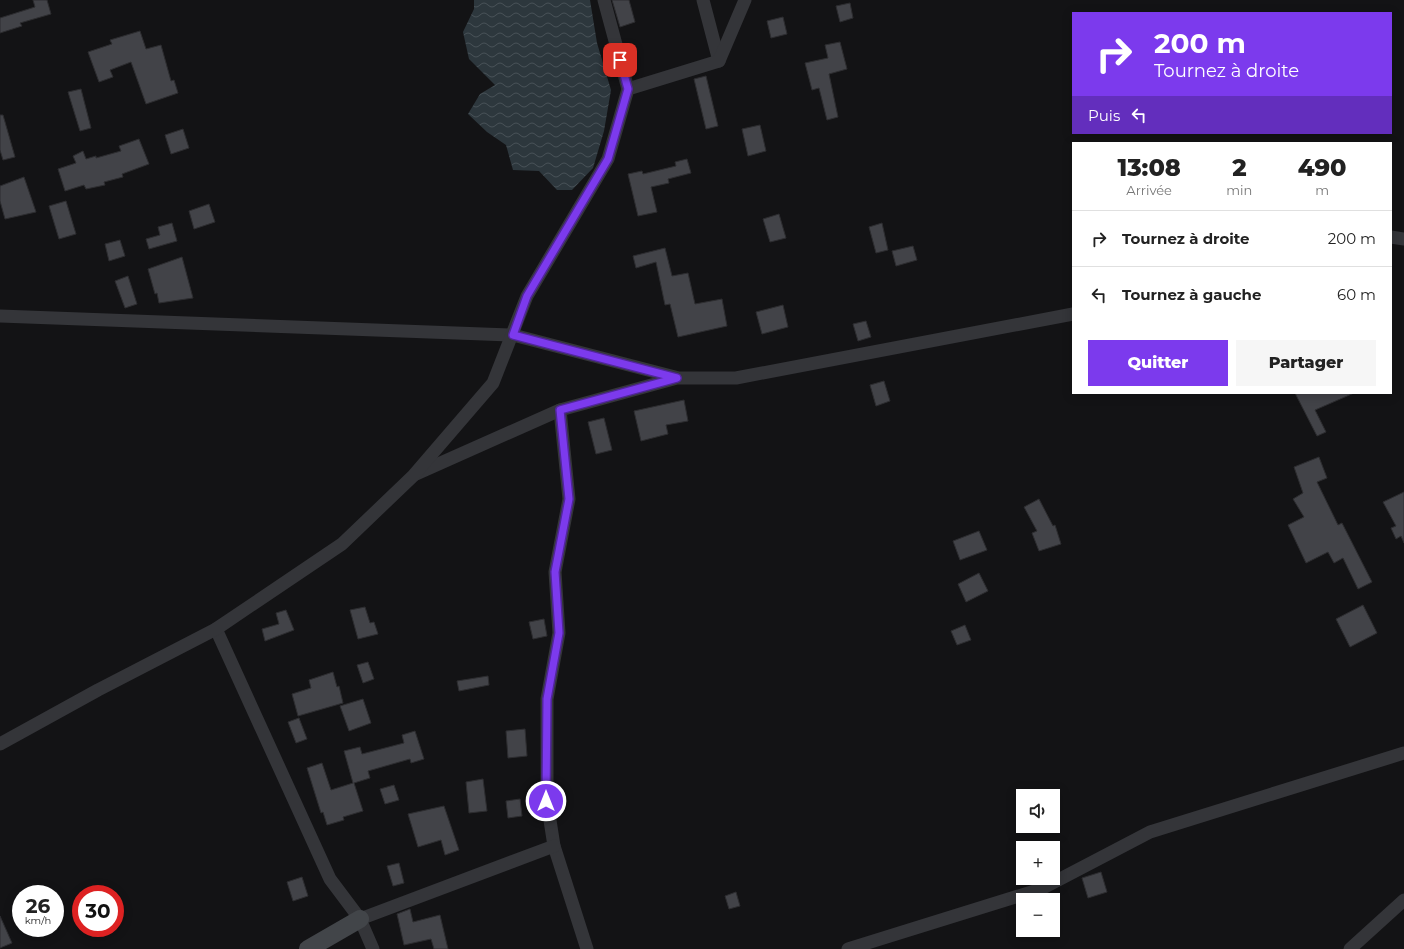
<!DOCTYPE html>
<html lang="fr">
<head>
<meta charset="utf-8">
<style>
	:root { --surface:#fff; --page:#f6f6f6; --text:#222; --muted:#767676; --line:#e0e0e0; --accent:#7c3aed }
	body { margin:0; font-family:Montserrat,sans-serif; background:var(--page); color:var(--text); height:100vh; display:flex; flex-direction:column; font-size:15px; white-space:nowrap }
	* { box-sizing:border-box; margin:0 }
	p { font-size:13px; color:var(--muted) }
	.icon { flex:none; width:22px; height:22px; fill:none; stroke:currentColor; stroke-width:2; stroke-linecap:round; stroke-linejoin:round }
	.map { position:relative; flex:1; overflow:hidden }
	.details { position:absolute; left:1072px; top:142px; width:320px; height:252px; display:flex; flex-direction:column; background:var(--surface); border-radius:0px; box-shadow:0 2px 10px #0003 }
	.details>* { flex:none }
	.banner { position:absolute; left:1072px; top:12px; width:320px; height:122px; border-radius:0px; box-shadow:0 2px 10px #0003; background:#7c3aed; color:#fff; overflow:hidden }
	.buttons { position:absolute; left:1016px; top:789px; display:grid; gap:8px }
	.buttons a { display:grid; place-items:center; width:44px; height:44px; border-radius:0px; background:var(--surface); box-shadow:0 2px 10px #0003; font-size:20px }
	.speed { position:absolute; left:12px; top:885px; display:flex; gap:8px; font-size:20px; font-weight:700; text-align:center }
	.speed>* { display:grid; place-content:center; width:52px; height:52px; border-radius:50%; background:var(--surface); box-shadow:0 2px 10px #0003; line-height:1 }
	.speed small { font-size:10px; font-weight:400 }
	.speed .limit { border:6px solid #d22; background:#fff; color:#111 }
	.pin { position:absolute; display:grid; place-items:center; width:34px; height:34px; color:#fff; margin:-17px; border-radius:8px; box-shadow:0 2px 6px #0006 }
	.me { position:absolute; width:44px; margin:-22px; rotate:0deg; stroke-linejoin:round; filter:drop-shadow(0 0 3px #0008) }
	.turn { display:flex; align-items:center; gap:14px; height:84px; padding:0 16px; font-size:18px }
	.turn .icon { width:52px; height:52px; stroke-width:2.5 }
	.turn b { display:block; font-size:28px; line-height:34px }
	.then { display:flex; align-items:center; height:38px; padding:0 16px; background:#0003; gap:8px; font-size:15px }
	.eta { display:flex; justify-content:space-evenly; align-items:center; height:68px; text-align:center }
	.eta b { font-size:24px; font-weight:800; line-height:28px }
	.button { display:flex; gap:8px; margin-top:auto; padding:8px 16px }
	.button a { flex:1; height:46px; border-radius:0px; background:var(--accent); color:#fff; font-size:16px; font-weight:800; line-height:46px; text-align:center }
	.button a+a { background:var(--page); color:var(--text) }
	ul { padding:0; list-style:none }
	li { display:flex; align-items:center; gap:12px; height:56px; padding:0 16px; border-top:1px solid var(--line) }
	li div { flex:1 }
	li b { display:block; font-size:15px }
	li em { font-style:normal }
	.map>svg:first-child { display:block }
	.water { fill:url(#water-waves) }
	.building { fill:#424348; stroke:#2d2d30 }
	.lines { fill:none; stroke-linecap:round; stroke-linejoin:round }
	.street { stroke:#343539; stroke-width:13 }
	.secondary { stroke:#424549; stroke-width:18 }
	.route-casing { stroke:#51269a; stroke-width:10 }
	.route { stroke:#7c3aed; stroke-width:7 }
</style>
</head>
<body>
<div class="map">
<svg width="1404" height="949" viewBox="0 0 1404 949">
	<defs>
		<pattern id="water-waves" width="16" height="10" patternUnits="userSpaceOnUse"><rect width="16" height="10" fill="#2d373d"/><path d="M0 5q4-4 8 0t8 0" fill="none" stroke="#485157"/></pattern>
	</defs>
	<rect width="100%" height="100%" fill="#131315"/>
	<polygon class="water" points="474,0 590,0 597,43 611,90 604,131 593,168 572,190 557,190 539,171 513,170 506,145 487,132 468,114 480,94 495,85 469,59 463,32 474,9"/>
	<g class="building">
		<polygon points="33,0 47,0 51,14 20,23 22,26 0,33 0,18 35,7"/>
		<polygon points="612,0 629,0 635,22 620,27"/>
		<polygon points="850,3 853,18 840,22 836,6"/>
		<polygon points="783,17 787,34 771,38 767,21"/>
		<polygon points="140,31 146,49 161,45 171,81 174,80 178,93 146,104 131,62 110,70 113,77 99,82 88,52 112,44 110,40"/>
		<polygon points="840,42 847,69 829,74 838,117 827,120 819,88 812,90 805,63 828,58 825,45"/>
		<polygon points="706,76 718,126 706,129 694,79"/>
		<polygon points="81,89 91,128 80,131 68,92"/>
		<polygon points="0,115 3,115 15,157 3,160 0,150"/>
		<polygon points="760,125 766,151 748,156 742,129"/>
		<polygon points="183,129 189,148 171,154 165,135"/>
		<polygon points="139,139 149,164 122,174 123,177 104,182 105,185 86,189 84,185 65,191 58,169 76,163 73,156 83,151 86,159 96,156 96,158 121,151 119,146"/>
		<polygon points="687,159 691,173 668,179 669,183 651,187 657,212 638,216 628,174 642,171 643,174 676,166 675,162"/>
		<polygon points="24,177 36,212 5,219 0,201 0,186"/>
		<polygon points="66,201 76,234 59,239 49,206"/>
		<polygon points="209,204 215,222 194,229 189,211"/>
		<polygon points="779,214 786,238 770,242 763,219"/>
		<polygon points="172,223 177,241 149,249 146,239 160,235 158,227"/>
		<polygon points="882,223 888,250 876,253 869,227"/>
		<polygon points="120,240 125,256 109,261 105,244"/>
		<polygon points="913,246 917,260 896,266 892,251"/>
		<polygon points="665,248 672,276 688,273 695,304 722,299 727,326 678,337 670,304 665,305 656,262 636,268 633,256"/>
		<polygon points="182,257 193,298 159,303 157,293 155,294 148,269"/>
		<polygon points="128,276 137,304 125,308 115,281"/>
		<polygon points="783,305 788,327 762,334 756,312"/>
		<polygon points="866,321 871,337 858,341 853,324"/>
		<polygon points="884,381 890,401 876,406 870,385"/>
		<polygon points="1295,393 1354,393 1315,410 1326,432 1317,436"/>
		<polygon points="684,400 688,421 666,425 668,434 641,441 634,411"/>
		<polygon points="604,418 612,450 596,454 588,422"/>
		<polygon points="1319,457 1327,478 1317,482 1338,525 1342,523 1372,582 1358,589 1343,558 1334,563 1328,552 1306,563 1288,525 1304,517 1293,499 1303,493 1294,467"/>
		<polygon points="1404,492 1404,543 1401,536 1396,539 1391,528 1396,526 1383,502"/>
		<polygon points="1039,499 1053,526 1055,525 1061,544 1039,551 1032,533 1037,531 1024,507"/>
		<polygon points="979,531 987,550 960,560 953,541"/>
		<polygon points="979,573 988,591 966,602 958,584"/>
		<polygon points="1363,605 1377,633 1350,647 1336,619"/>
		<polygon points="365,607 370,623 374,622 378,634 358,639 350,610"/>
		<polygon points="286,610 294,630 265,641 262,629 279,624 276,613"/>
		<polygon points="544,619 547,636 533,639 529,622"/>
		<polygon points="965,625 971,640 957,645 951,631"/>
		<polygon points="368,662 374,679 363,683 357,665"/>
		<polygon points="333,672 337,687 339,686 343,703 298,716 292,694 311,688 309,680"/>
		<polygon points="488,676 489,685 459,691 457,681"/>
		<polygon points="363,699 371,723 349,731 340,706"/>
		<polygon points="299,718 307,739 296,743 288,722"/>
		<polygon points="525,729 527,756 508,758 506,731"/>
		<polygon points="415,731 424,759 411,763 410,759 368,771 370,778 354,783 363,811 343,817 344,820 327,825 323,812 321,813 307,768 322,763 331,790 353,783 344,751 360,747 362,754 404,743 402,735"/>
		<polygon points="483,779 487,811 469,813 466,782"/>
		<polygon points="394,785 399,800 385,804 380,789"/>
		<polygon points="520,799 522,816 508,818 506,801"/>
		<polygon points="444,806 459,850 445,855 441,840 418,847 408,814"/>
		<polygon points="399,863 404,883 393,886 387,866"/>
		<polygon points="1101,872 1107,892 1088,898 1082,878"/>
		<polygon points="302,877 308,896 293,901 287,882"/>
		<polygon points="736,892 740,906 729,909 725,896"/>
		<polygon points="410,909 413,922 440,915 448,949 434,949 431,939 404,945 397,914"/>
		<polygon points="0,916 12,943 0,948"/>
	</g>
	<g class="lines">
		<g class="street">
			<polyline points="604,0 628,89"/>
			<polyline points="703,0 719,61"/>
			<polyline points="1391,237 1404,239"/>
			<polyline points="0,316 513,335 675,377"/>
			<polyline points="560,410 569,499 555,572 559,633 547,699 547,801 554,846 587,949"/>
			<polyline points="416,474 560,410 677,378 736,378 1073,314"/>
			<polyline points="216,629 330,879 360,919 373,949"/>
			<polyline points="0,744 98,690 216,629 342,544 413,476 493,383 527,296 608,159 628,89 719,61 745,0"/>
			<polyline points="360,919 554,846"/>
			<polyline points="848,949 1041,889 1150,832 1404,753"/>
			<polyline points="1350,949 1404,900"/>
		</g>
		<polyline class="secondary" points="308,949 360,919"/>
	</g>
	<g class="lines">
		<g class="route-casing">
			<polyline id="route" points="546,801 547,699 559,633 555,572 569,499 560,410 677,378 513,335 527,296 608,159 628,89 620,60"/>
		</g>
		<use href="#route" class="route"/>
	</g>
</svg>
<div class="buttons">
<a><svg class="icon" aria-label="sound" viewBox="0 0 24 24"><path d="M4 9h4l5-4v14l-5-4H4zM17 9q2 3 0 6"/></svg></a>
<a>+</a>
<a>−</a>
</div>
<div class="speed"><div>26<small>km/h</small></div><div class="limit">30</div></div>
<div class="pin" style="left:620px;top:60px;background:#d93025"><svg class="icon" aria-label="arrive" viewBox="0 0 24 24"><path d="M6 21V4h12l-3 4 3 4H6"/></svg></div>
<svg class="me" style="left:546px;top:801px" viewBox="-20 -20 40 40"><circle r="17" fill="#7c3aed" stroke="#fff" stroke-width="3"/><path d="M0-11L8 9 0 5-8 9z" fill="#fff"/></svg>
<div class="banner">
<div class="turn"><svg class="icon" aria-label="right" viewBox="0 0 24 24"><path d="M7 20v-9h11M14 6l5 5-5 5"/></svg><div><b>200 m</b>Tournez à droite</div></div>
<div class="then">Puis<svg class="icon" aria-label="left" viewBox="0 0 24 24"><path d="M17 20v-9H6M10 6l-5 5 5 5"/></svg></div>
</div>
<section class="details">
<div class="eta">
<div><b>13:08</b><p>Arrivée</p></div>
<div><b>2</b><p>min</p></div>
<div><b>490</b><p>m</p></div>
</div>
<ul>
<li><svg class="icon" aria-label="right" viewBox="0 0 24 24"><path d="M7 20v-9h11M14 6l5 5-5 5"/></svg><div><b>Tournez à droite</b></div><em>200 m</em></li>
<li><svg class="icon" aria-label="left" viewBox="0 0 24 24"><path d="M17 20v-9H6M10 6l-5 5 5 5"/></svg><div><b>Tournez à gauche</b></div><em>60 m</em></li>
</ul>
<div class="button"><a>Quitter</a><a>Partager</a></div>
</section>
</div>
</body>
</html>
